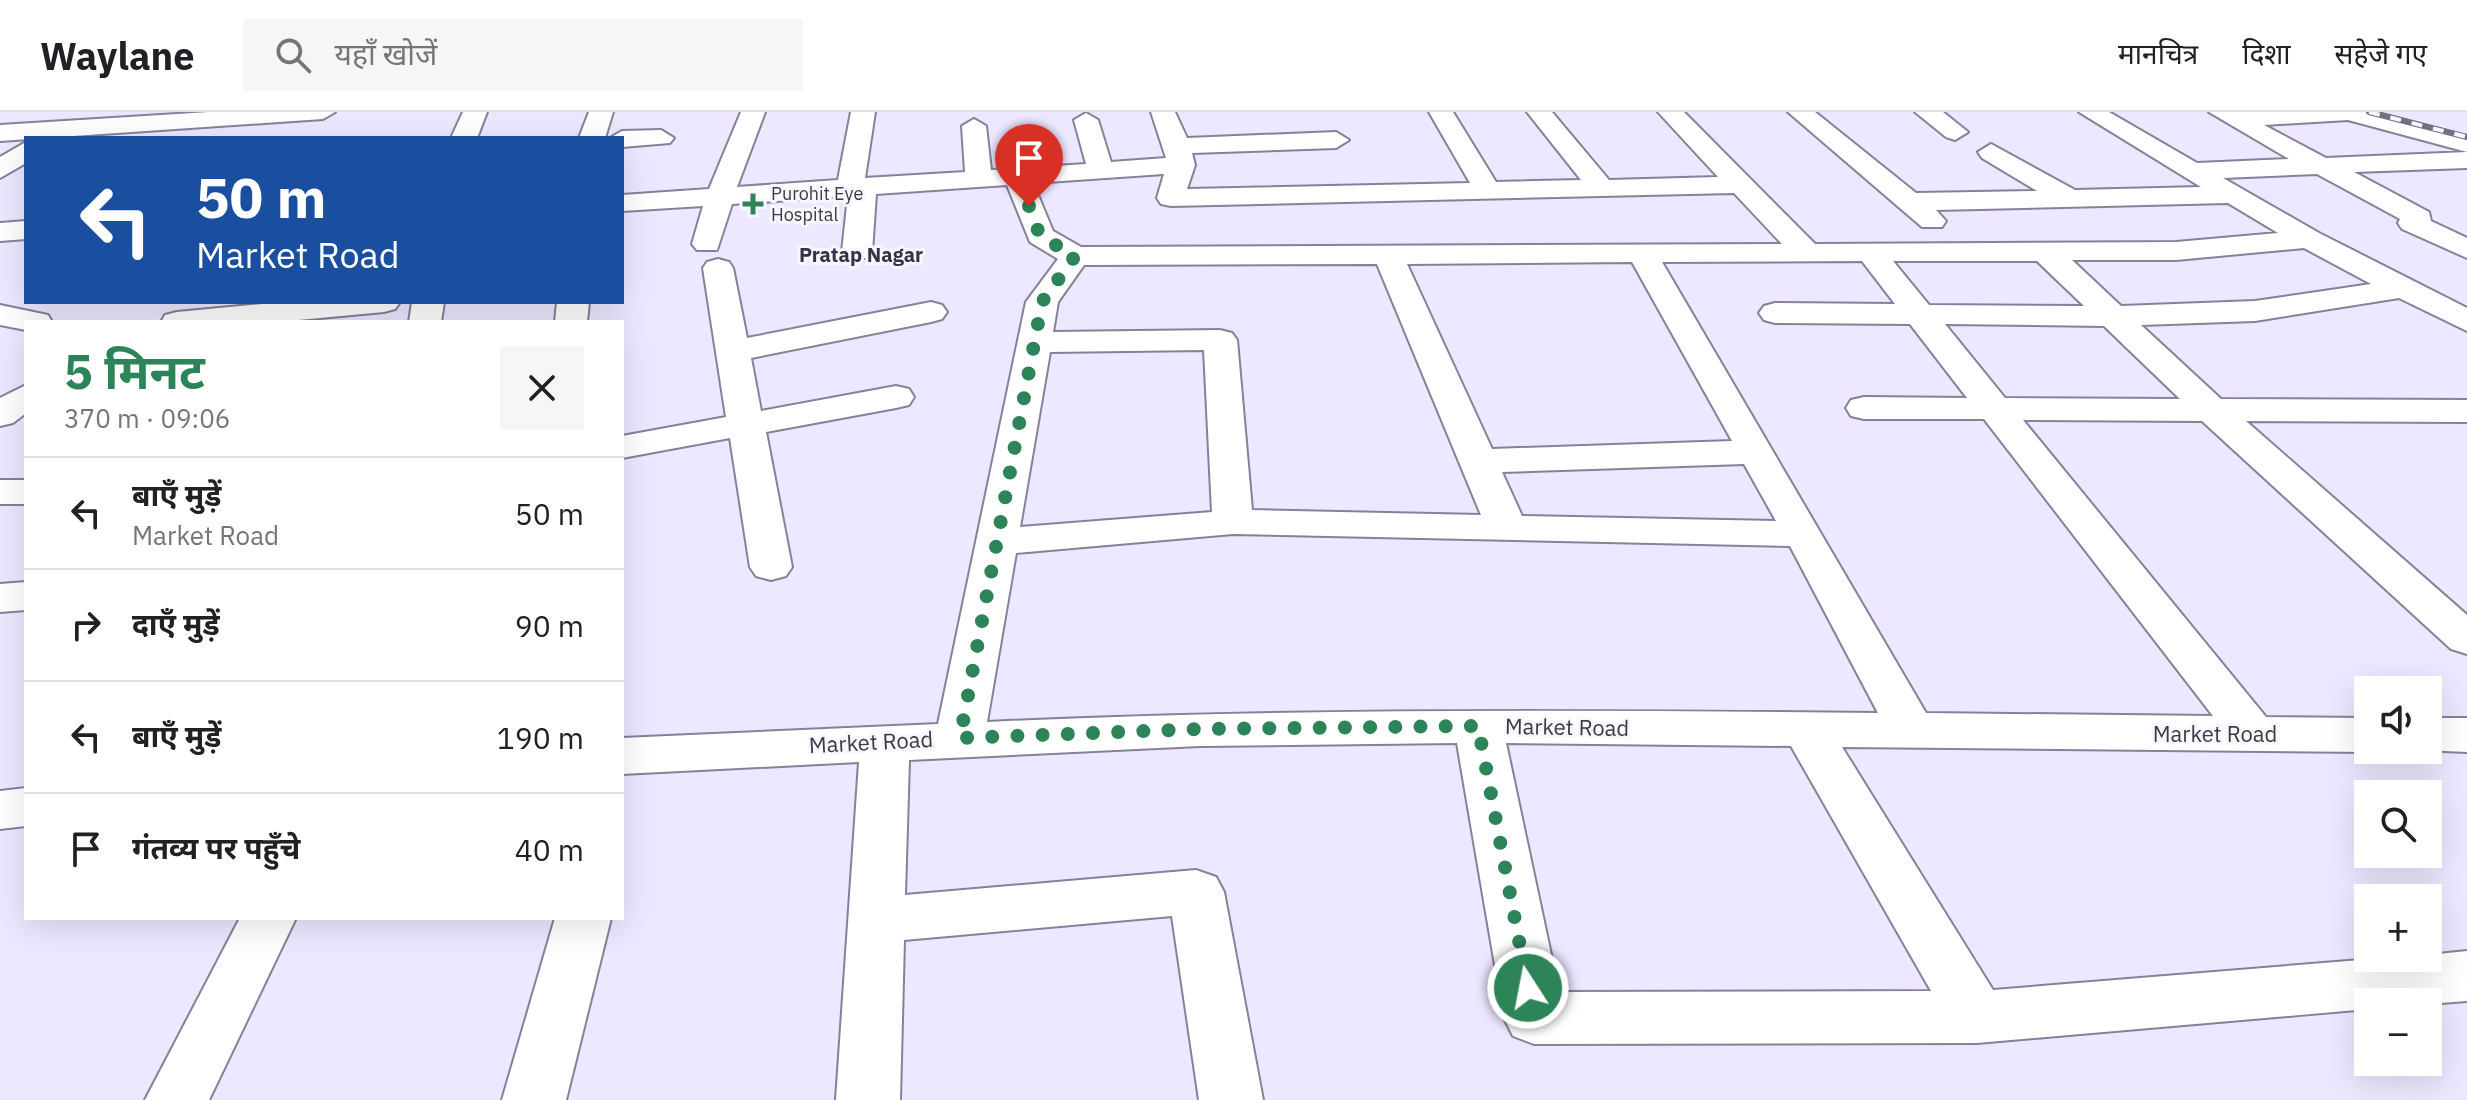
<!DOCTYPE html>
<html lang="hi">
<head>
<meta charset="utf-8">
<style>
	:root { --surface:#fff; --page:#f6f6f6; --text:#202124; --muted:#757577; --line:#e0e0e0; --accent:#2d8458 }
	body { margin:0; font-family:"IBM Plex Sans","Noto Sans Devanagari",sans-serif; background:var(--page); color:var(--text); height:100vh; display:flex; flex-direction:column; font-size:30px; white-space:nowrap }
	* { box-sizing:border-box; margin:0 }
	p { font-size:26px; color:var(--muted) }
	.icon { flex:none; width:44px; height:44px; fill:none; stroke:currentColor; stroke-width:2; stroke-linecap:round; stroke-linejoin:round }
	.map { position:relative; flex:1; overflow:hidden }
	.side { position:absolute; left:24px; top:208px; width:600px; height:600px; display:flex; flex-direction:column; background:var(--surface); border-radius:0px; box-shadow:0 8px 32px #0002 }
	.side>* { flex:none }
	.guide { position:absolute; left:24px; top:24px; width:600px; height:168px; border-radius:0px; box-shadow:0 8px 32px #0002; background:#1a4fa0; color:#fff; overflow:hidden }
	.fabs { position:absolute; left:2354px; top:564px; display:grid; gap:16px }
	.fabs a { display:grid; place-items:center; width:88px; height:88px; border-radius:0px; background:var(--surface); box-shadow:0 8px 32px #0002; font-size:40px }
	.pin { position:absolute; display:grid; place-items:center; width:68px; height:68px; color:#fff; margin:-82px -34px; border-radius:50% 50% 50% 0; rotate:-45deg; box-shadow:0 0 8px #0007 }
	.pin .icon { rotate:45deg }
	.me { position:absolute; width:88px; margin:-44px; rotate:349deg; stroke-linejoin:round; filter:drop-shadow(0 0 6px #0008) }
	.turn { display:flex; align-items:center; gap:28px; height:168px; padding:0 40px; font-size:36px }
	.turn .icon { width:104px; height:104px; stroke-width:2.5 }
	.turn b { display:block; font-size:56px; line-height:68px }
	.round { display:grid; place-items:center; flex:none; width:84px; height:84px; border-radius:0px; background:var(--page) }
	.head { display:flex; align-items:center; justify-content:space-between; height:136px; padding:0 40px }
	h1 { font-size:48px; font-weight:700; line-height:60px; color:var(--accent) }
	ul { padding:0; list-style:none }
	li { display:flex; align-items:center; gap:24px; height:112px; padding:0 40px; border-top:2px solid var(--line) }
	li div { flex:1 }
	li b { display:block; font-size:30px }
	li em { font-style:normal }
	header { display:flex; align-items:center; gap:48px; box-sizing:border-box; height:112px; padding:0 40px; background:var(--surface); border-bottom:2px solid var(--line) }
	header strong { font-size:38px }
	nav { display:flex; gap:44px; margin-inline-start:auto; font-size:28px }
	.search { width:560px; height:72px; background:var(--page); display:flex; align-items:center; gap:20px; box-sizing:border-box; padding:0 28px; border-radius:0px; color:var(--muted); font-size:30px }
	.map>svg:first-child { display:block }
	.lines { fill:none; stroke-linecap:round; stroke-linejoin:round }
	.minor-casing { stroke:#87809a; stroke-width:4 }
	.minor { fill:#fff; fill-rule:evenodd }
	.rail-casing { stroke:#747080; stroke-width:6 }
	.rail { stroke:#f8f7fd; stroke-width:4; stroke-dasharray:11; stroke-linecap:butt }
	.route { stroke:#2d8458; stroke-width:14; stroke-dasharray:0 25.2 }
	.poi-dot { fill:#2d8458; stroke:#f8f7fd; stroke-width:3 }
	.labels { text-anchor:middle; stroke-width:6; stroke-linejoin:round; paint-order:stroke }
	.far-poi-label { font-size:18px; fill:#3b3944; stroke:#f8f7fd; text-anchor:start }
	.far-neighbourhood-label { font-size:20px; font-weight:bold; fill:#373047; stroke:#f8f7fd }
	.street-label { font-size:22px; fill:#3b3944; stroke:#f8f7fd }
</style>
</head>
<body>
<header>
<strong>Waylane</strong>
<div class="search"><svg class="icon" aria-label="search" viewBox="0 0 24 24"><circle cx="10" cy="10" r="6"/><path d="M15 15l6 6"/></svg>यहाँ खोजें</div>
<nav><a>मानचित्र</a><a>दिशा</a><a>सहेजे गए</a></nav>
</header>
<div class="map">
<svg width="2467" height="988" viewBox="0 0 2467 988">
	<rect width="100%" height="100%" fill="#ede7ff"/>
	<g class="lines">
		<g class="minor-casing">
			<g id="minor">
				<polygon points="209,0 335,0 323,7 0,29 0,13"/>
				<polygon points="463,0 487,0 477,26 451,26"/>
				<polygon points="589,0 613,0 605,26 579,26"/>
				<path d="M741 0H765L737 75 838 68 851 0H875L865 66 965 60 962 14 974 7 986 14 991 58 1086 52 1074 8 1086 1 1098 8 1111 50 1166 46 1151 0H1175L1187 26 1336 20 1349 28 1336 36 1192 41 1195 53 1187 77 1470 71 1429 0H1453L1496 70 1581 68 1527 0H1552L1609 68 1718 65 1658 0H1684L1815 132 2176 130 2278 121 2228 91 1936 98 1946 109 1942 115H1922L1788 0H1815L1916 81 2037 79 1982 46 1978 40 1991 32 2075 78 2201 75 2079 0H2109L2197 51 2289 47 2209 0H2374L2467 24V40L2348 8 2264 13 2326 46 2467 40V56L2354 60 2429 100 2431 109 2467 126V146L2402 117 2398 111 2400 107 2317 62 2223 66 2319 121 2467 196V219L2399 186 2255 209 2141 213 2221 287 2467 288V310L2246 309 2467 503V542L2451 537 2202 309 2023 308 2266 605 2368 606V638H2376L2368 640 1842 635 1993 878 2385 846H2428V843L2467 839V889L2428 892 2368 890V897L1977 931 1534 932 1513 924 1504 906 1457 631 1200 634 909 648 905 783 1196 758 1216 765 1224 780 1263 988H1199L1172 804 904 828 900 988H836L859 650 622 662V626L938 612 1026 190 1058 147 1030 130 1007 73 876 82 872 140 868 146H846L842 140 848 84 732 92 717 138H697L692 132 703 94 622 99V83L709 77ZM1164 62 1157 86 1161 92 1171 94 1734 81 1782 132 1081 135 1053 119 1033 71ZM2304 136 2371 172 2255 189 2121 194 2072 148H2176ZM1862 149 1895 192 1775 191 1764 194 1759 201 1764 208 1775 211 1910 212 1967 286 1864 285 1851 288 1846 296 1851 304 1864 307H1984L2213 604 1926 601 1662 150ZM1893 149H2037L2084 194 1929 193ZM1632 150 1732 329 1492 337 1407 152ZM1377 152 1481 403 1252 398 1237 228 1232 221 1220 218 1053 220 1058 190 1084 153ZM1945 212 2104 214 2180 287 2005 286ZM1204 238 1212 400 1020 415 1050 240ZM1744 352 1776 409 1522 404 1502 360ZM1233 422 1790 434 1878 601C1581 598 1284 596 987 610L1016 441ZM1506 631 1791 634 1931 879 1559 880Z"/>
				<polygon points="1915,0 1943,0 1968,20 1955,28 1946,25"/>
				<polygon points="661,18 674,26 670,31 622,35 622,26 610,26 622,19"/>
				<polygon points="26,30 26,51 0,66 0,45"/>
				<polygon points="26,109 26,127 0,129 0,111"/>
				<polygon points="718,147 729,150 733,156 747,226 931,190 942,193 947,200 942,207 931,210 751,246 761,299 896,274 909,277 914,285 909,293 896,296 766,320 792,455 786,464 771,468 756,464 750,455 730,326 622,346 622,324 726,305 703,156 707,150"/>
				<polygon points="284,190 400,190 395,197 384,200 277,210 161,210 165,203 177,200"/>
				<polygon points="412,190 444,190 441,210 409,210"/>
				<polygon points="557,190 589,190 587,210 555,210"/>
				<polygon points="0,193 48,203 52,210 26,210 26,218 0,213"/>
				<polygon points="26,273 26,301 13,311 0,314 0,286"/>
				<rect x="0" y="368" width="26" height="24"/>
				<polygon points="26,470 26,498 0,500 0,472"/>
				<polygon points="2428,606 2467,606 2467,640 2420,638 2428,638"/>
				<polygon points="26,676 26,714 0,717 0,679"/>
				<polygon points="240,806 296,806 209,988 145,988"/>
				<polygon points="555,806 611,806 566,988 502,988"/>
			</g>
		</g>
		<use href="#minor" class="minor"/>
		<g class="rail-casing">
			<polyline id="rail" points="2369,0 2467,25"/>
		</g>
		<use href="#rail" class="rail"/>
	</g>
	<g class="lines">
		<polyline class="route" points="1029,94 1040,124 1075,144 1042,190 960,626 1200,617 1478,614 1528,876"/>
	</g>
	<path class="poi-dot" d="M749 80h8v8h8v8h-8v8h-8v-8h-8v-8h8z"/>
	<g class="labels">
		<g class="far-poi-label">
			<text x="771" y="88">Purohit Eye<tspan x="771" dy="21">Hospital</tspan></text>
		</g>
		<g class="far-neighbourhood-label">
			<text x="861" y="150">Pratap Nagar</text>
		</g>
		<g class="street-label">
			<text transform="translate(1567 615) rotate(1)" y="8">Market Road</text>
			<text x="2215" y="630">Market Road</text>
			<text transform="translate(871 630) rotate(-3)" y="8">Market Road</text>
		</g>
	</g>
</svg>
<div class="fabs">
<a><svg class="icon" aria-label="sound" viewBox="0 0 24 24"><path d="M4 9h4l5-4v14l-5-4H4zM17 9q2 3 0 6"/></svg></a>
<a><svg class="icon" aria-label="search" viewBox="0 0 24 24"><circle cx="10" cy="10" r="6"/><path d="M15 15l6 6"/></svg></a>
<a>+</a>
<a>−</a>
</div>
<div class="pin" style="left:1029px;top:94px;background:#d93025"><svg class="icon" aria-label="arrive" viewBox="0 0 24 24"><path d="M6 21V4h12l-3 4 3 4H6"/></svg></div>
<svg class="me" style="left:1528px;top:876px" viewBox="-20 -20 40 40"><circle r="17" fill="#2d8458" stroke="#fff" stroke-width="3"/><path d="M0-11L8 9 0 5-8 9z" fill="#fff"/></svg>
<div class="guide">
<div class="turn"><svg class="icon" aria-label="left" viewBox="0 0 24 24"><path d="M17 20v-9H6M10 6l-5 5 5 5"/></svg><div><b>50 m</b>Market Road</div></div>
</div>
<section class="side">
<div class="head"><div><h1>5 मिनट</h1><p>370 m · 09:06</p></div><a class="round"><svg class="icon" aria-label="close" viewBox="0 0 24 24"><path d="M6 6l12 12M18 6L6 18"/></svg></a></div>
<ul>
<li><svg class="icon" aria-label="left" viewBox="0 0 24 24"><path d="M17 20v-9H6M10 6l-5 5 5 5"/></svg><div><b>बाएँ मुड़ें</b><p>Market Road</p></div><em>50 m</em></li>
<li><svg class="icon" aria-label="right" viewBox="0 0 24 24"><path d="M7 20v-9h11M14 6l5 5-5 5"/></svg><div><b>दाएँ मुड़ें</b></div><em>90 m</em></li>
<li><svg class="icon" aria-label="left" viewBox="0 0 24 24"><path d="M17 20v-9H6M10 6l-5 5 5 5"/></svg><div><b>बाएँ मुड़ें</b></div><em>190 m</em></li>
<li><svg class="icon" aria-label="arrive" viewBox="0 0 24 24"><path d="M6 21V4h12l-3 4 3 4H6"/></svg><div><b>गंतव्य पर पहुँचे</b></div><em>40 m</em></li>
</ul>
</section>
</div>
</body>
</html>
